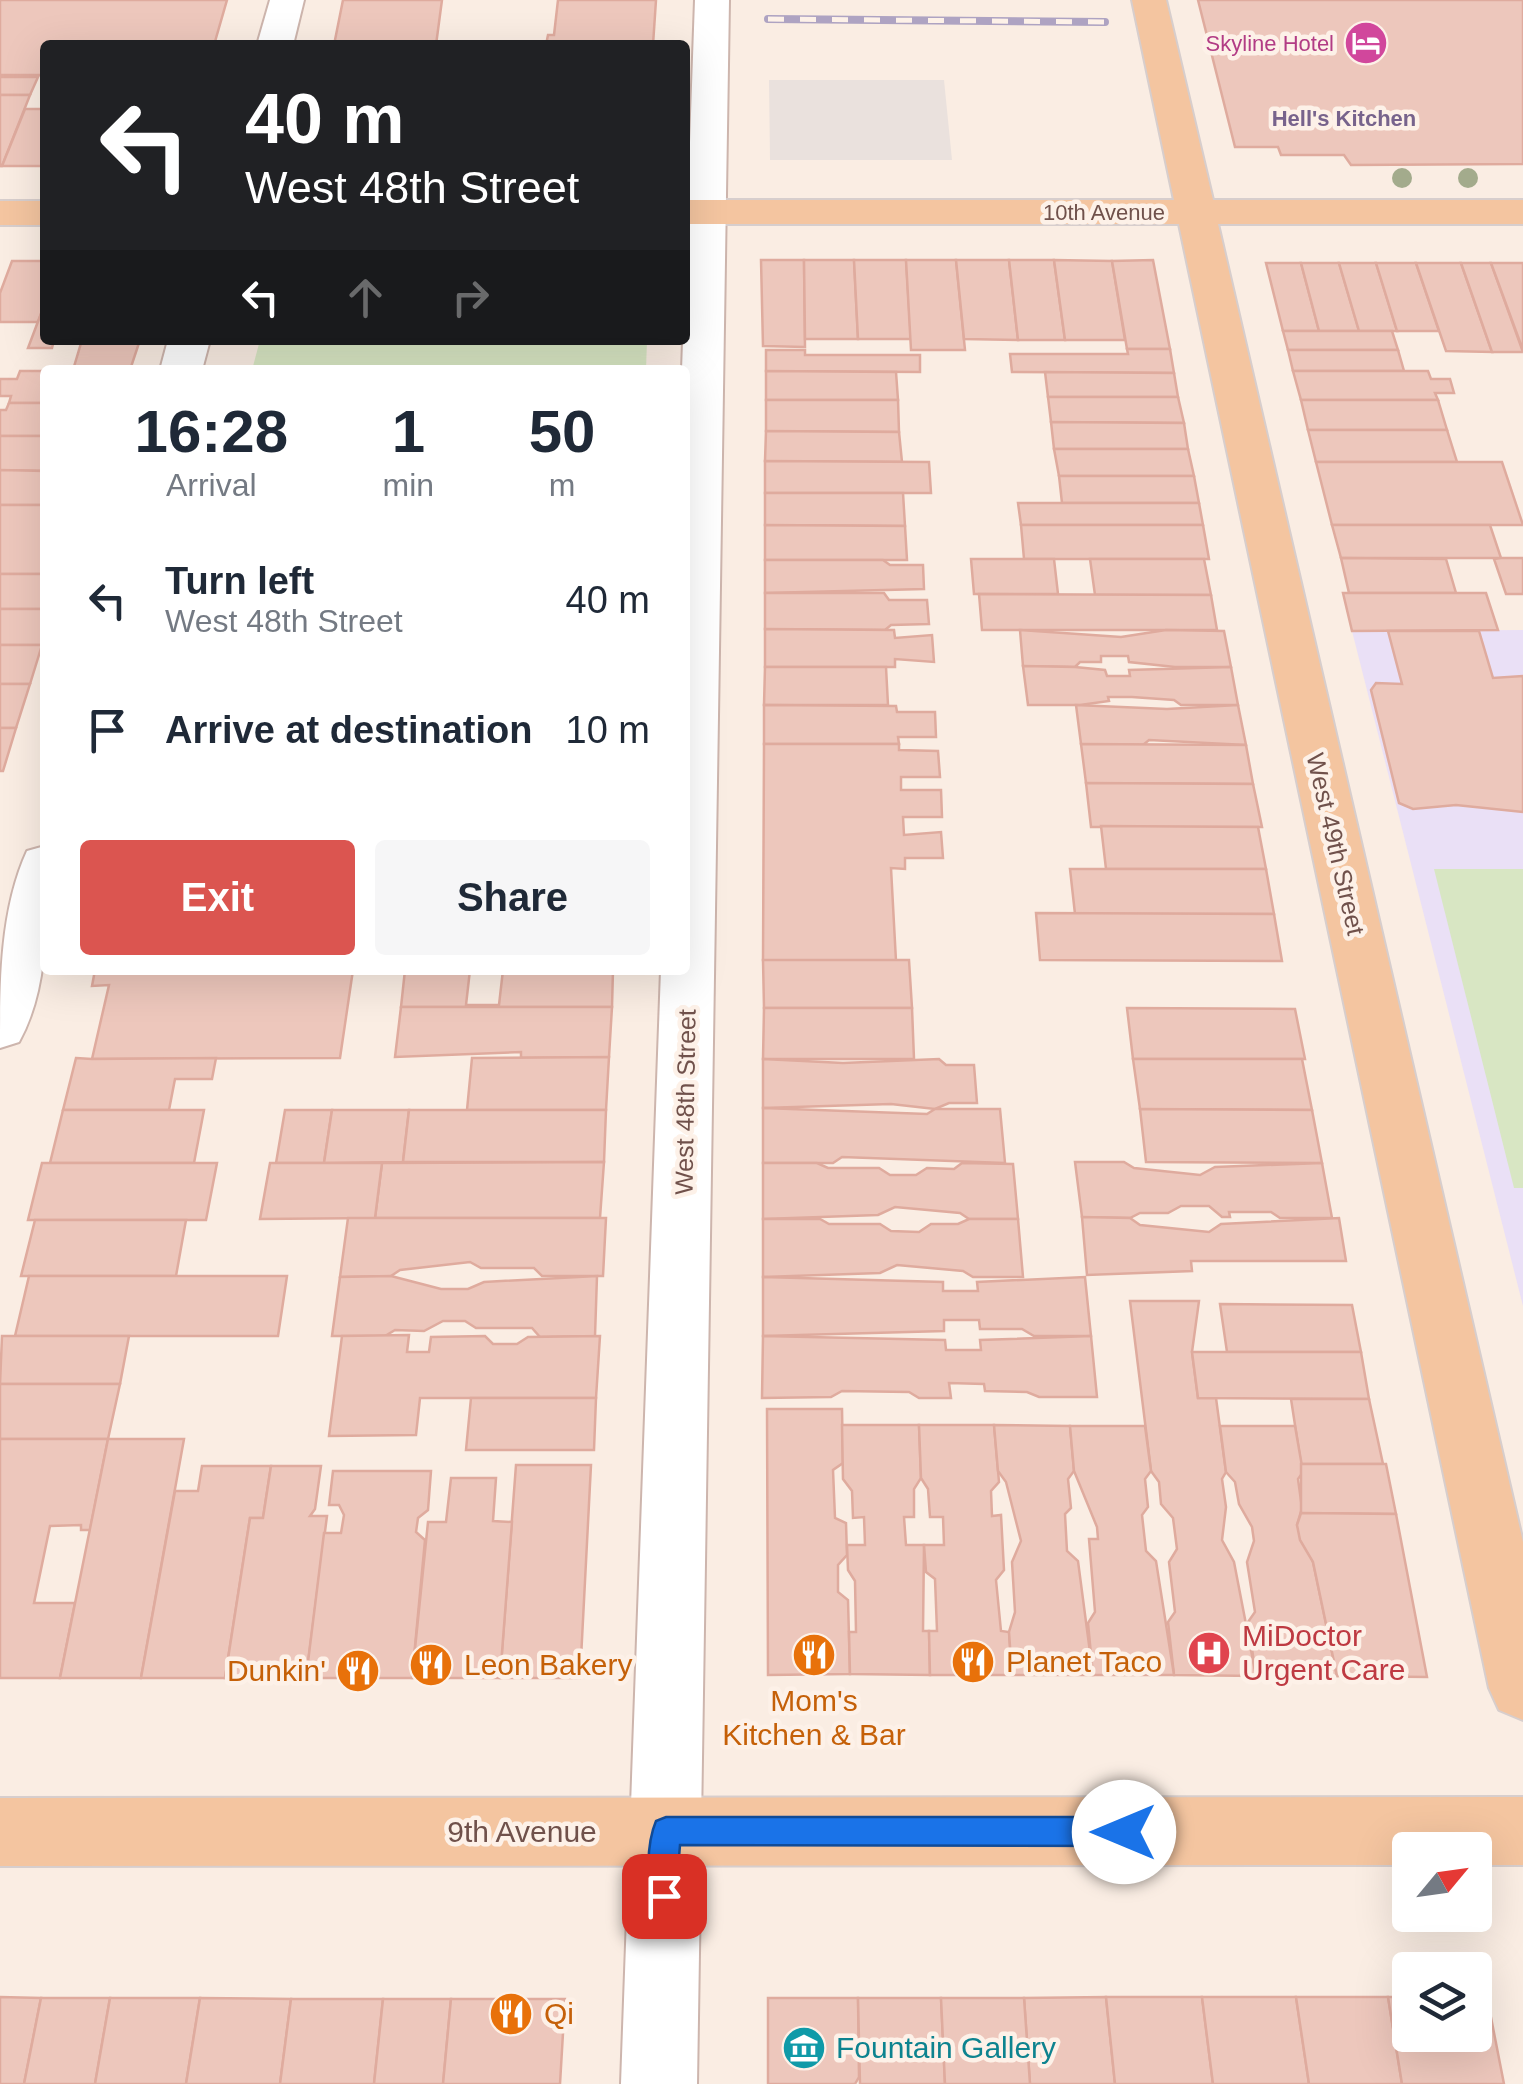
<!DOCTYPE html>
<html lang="en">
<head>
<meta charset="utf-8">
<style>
	:root { --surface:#fff; --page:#f6f6f7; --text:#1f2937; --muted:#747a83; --accent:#db5550 }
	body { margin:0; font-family:Helvetica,sans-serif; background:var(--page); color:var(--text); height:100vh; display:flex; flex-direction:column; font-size:38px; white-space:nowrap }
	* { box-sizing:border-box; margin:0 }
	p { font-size:32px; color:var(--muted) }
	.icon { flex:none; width:55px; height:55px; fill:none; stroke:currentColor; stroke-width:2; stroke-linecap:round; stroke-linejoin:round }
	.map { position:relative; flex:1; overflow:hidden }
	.sheet { position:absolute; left:40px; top:365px; width:650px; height:610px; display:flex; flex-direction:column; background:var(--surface); border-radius:10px; box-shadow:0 10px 40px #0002 }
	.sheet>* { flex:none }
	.guide { position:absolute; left:40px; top:40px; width:650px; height:305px; border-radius:10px; box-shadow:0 10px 40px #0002; background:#202124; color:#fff; overflow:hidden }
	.needle { width:65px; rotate:61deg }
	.controls { position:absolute; left:1392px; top:1832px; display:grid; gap:20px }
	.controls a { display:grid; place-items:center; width:100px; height:100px; border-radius:10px; background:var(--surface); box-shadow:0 10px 40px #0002; font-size:50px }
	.pin { position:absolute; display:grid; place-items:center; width:85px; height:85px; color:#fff; margin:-42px; border-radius:20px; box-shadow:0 5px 15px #0006 }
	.me { position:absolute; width:110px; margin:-55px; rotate:270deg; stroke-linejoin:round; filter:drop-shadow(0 0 8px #0008) }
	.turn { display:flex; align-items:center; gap:35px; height:210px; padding:0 40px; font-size:45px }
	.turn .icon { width:130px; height:130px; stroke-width:2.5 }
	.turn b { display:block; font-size:70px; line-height:85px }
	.lanes { display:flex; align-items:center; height:95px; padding:0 40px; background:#0003; justify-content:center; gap:50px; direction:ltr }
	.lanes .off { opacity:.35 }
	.eta { display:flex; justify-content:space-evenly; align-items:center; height:170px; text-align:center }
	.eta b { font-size:60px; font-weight:600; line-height:70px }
	.primary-button { display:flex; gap:20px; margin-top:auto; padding:20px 40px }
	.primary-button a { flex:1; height:115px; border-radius:10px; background:var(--accent); color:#fff; font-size:40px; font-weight:600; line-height:115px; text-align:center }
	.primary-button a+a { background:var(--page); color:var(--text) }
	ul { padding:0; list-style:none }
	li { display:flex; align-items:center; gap:30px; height:130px; padding:0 40px }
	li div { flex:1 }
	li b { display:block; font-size:38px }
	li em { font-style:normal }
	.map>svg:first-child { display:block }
	.industrial { fill:#eae1dd }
	.education { fill:#eae0f6 }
	.green { fill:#d8e6c3 }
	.building { fill:#edc7bc; stroke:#dfab9e; stroke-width:2.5 }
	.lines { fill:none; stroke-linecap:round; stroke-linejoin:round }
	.minor-casing { stroke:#cdb5ad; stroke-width:4 }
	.major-casing { stroke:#d7cecd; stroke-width:4 }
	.minor { fill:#fff; fill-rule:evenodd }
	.major { fill:#f4c5a0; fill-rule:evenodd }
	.rail-casing { stroke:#aea3c2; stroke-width:8 }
	.rail { stroke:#fdf1e8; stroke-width:5; stroke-dasharray:16; stroke-linecap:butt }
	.tree { fill:#a3ab8c }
	.route { fill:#1a73e8; stroke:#114b97; stroke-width:2.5 }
	.labels { text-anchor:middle; stroke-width:9; stroke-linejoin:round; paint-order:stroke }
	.far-hotel-label { font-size:22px; fill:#b23c85; stroke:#fdf1e8; text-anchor:end }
	.far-neighbourhood-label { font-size:22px; font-weight:bold; fill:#77638c; stroke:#fdf1e8 }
	.far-street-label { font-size:22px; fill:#70514b; stroke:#fdf1e8 }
	.street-label { font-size:25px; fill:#70514b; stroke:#fdf1e8 }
	.near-health-label { font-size:30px; fill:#be3a42; stroke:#fdf1e8; text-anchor:start }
	.near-food-label { font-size:30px; fill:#c56008; stroke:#fdf1e8; text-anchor:start }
	.near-street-label { font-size:30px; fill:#70514b; stroke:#fdf1e8 }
	.near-culture-label { font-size:30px; fill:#0d838f; stroke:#fdf1e8; text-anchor:start }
</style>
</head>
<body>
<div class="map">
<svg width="1523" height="2084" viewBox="0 0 1523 2084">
	<rect width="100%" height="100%" fill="#faede3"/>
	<polygon class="industrial" points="769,80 944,80 952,160 770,160"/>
	<polygon class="education" points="1523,630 1523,1306 1352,631"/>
	<g class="green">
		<polygon points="260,340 647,340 646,370 252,370"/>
		<polygon points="1434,869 1523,869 1523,1188 1514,1188"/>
	</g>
	<g class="building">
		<polygon points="0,0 227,0 214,45 45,45 45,75 0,75"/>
		<polygon points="343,0 442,0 436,45 334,45"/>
		<polygon points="558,0 656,0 653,45 546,45 548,35 554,35"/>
		<polygon points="1198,0 1523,0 1523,164 1351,165 1344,155 1281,155 1278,147 1235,147"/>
		<polygon points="0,77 38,77 30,95 0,95"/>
		<polygon points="0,95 30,95 2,166 0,166"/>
		<polygon points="25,109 45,109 45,166 2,166"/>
		<polygon points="761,260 804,260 805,347 763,346"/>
		<polygon points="804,260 854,260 858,339 805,339"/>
		<polygon points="854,260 906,260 911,339 858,339"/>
		<polygon points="906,260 956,260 965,350 911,350"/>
		<polygon points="956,260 1009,260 1018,340 964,339"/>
		<polygon points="1009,260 1054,260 1065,340 1018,340"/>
		<polygon points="1054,260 1112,261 1125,340 1065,340"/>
		<polygon points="1153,260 1170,349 1127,349 1112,261"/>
		<polygon points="12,261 45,261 45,303 38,322 0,322 0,293"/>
		<polygon points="1266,263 1301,263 1319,331 1283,331"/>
		<polygon points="1301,263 1339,263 1359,331 1319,331"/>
		<polygon points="1339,263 1376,263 1397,331 1359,331"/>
		<polygon points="1376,263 1416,263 1439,331 1397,331"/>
		<polygon points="1416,263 1461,263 1492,352 1446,351"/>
		<polygon points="1461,263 1491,263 1523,352 1492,352"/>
		<polygon points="1491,263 1523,263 1523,350"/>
		<polygon points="45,303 45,340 54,340 52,348 28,348"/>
		<polygon points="1283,331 1392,331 1398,350 1288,350"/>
		<polygon points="82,340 140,340 130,370 73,370"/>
		<polygon points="1127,349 1170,349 1174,373 1012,372 1010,354 1128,354"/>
		<polygon points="766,350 805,350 805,355 920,355 920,372 766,371"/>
		<polygon points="1288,350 1398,350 1404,371 1293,371"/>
		<polygon points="20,371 45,371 45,403 9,403 11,396 0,396 0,379 17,379"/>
		<polygon points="766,371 896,372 898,400 766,400"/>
		<polygon points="1293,371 1428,371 1431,379 1450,379 1454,393 1435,393 1438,400 1301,400"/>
		<polygon points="1045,372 1174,373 1178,397 1048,397"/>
		<polygon points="1048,397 1178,397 1184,423 1051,422"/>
		<polygon points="766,400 898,400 899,432 766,431"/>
		<polygon points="1301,400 1438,400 1447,430 1308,430"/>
		<polygon points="9,403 45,403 45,436 0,436 0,410 6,410"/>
		<polygon points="1051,422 1184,423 1188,449 1054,449"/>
		<polygon points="1308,430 1447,430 1457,462 1316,462"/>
		<polygon points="766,431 899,432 902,462 765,461"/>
		<polygon points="0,436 45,436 45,471 0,470"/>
		<polygon points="1054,449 1188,449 1194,476 1059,476"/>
		<polygon points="765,461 929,462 931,493 765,493"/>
		<polygon points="1316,462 1502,462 1523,525 1332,525"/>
		<polygon points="0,470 45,471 45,505 0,505"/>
		<polygon points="1059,476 1194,476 1199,503 1062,503"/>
		<polygon points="765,493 903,493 905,526 765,525"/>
		<polygon points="1018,503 1199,503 1203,525 1021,525"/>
		<rect x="0" y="505" width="45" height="69"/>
		<polygon points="765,525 905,526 907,560 765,560"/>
		<polygon points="1021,525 1203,525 1209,559 1024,559"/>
		<polygon points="1332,525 1490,525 1501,558 1341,558"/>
		<polygon points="1341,558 1446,559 1456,593 1349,593"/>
		<polygon points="1501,558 1523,558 1523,594 1506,594 1494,559"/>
		<polygon points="971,559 1054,559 1058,594 974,594"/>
		<polygon points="1090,559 1204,559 1211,595 1095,595"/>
		<polygon points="765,560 883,560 890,565 923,565 924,589 765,593"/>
		<rect x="0" y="574" width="45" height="35"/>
		<polygon points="765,593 884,593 889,600 927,600 929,624 891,625 885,630 765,629"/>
		<polygon points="1343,593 1486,593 1498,630 1352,631"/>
		<polygon points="979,594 1211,595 1217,630 982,630"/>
		<polygon points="0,609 45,609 42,645 0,645"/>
		<polygon points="765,629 894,630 895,638 932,635 934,662 895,659 895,667 765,667"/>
		<polygon points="1020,630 1121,637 1166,630 1224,631 1231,667 1175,667 1129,662 1128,656 1101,656 1101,662 1080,662 1075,667 1023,666"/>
		<polygon points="1388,631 1479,631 1493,678 1523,676 1523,812 1456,805 1413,809 1399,803 1371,690 1376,683 1402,684"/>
		<polygon points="0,645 42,645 30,684 0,684"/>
		<polygon points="1023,666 1075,667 1105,670 1107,676 1130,676 1129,670 1231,667 1238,705 1181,705 1174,700 1132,697 1108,697 1109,701 1080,705 1028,705"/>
		<polygon points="765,667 886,667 888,705 764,705"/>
		<polygon points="0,684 30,684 16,728 0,728"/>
		<polygon points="764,705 896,706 897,712 935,712 936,737 898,737 899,744 764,744"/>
		<polygon points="1076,705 1167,709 1238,705 1246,745 1149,740 1143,745 1081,744"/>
		<polygon points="0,728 16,728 3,771 0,771"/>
		<polygon points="764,744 899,744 899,750 938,751 940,777 901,777 901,790 941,790 942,817 903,817 904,835 941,832 943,858 905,858 905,869 891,868 896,961 763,960"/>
		<polygon points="1081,744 1246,745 1253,784 1086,783"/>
		<polygon points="1086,783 1253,784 1262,827 1091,827"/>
		<polygon points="1101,826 1258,827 1266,869 1106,869"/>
		<polygon points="1070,869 1266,869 1274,914 1075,914"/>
		<polygon points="1036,913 1274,914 1282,961 1040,960"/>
		<polygon points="763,960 909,960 912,1008 764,1008"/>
		<polygon points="95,970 353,970 340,1058 92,1059 109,985 92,986"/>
		<polygon points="405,970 470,970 466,1005 499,1005 503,970 613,970 612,1007 401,1007"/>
		<polygon points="401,1007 612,1007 609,1057 521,1058 521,1052 395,1057"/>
		<polygon points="764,1008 912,1008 914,1059 763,1059"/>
		<polygon points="1127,1008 1295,1009 1305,1059 1133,1059"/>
		<polygon points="609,1057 606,1110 467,1110 472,1058"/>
		<polygon points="76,1058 92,1059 216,1058 212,1079 175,1079 169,1110 63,1110"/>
		<polygon points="763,1059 843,1063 939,1059 946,1065 974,1065 977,1103 949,1103 935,1109 891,1104 763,1108"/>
		<polygon points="1133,1059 1302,1059 1312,1110 1140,1109"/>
		<polygon points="763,1108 927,1114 935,1109 1000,1109 1005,1163 842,1157 833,1163 763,1163"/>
		<polygon points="1140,1109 1312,1110 1322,1163 1146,1162"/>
		<polygon points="63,1110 204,1110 194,1163 50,1163"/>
		<polygon points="285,1110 332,1110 324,1163 276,1163"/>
		<polygon points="332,1110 409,1110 403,1162 324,1163"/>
		<polygon points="409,1110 606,1110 604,1162 403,1162"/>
		<polygon points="604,1162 600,1218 375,1218 382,1163"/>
		<polygon points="1075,1162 1124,1162 1134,1168 1200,1175 1215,1167 1322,1163 1332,1218 1280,1218 1271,1212 1229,1212 1230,1217 1222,1217 1209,1206 1181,1206 1168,1213 1140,1213 1130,1218 1082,1217"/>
		<polygon points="42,1163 217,1163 206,1220 28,1220"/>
		<polygon points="270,1163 382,1163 375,1218 260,1219"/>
		<polygon points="763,1163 817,1163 828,1168 879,1168 890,1175 916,1175 927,1168 954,1169 962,1163 1013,1164 1018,1219 969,1219 960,1213 895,1207 878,1215 763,1219"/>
		<polygon points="1082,1217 1130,1218 1140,1225 1209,1232 1221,1224 1339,1218 1346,1261 1191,1261 1192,1271 1087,1275"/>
		<polygon points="348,1218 606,1218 603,1276 542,1276 534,1268 481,1268 470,1262 400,1270 391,1276 340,1277"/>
		<polygon points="763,1219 820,1219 829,1224 880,1224 891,1231 919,1232 931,1224 958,1224 969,1219 1018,1219 1023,1277 973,1277 963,1271 897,1265 880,1273 763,1277"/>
		<polygon points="35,1220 186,1220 176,1276 21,1276"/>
		<polygon points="29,1276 287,1276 278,1336 15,1336"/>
		<polygon points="391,1276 441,1289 468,1289 484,1282 597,1276 595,1336 540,1337 532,1328 476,1328 465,1321 443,1321 424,1331 395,1330 385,1336 332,1336 340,1277"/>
		<polygon points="763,1277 943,1282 943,1291 978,1291 977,1282 1085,1277 1091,1336 1034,1336 1022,1329 980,1329 979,1320 944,1320 944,1331 763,1336"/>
		<polygon points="1130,1301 1199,1301 1192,1352 1198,1398 1216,1398 1226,1472 1222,1479 1226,1507 1222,1540 1234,1562 1256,1676 1174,1675 1168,1622 1175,1612 1169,1562 1177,1549 1173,1518 1161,1504 1159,1482 1151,1471"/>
		<polygon points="1220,1304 1352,1305 1361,1352 1227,1352"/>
		<polygon points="409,1335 407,1352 429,1352 431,1337 485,1336 493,1344 517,1344 528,1337 600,1336 596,1398 420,1398 416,1435 329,1436 342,1336"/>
		<polygon points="2,1336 129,1336 120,1384 0,1384"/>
		<polygon points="763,1336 945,1340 946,1350 981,1350 980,1340 1091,1336 1097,1397 1039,1397 1027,1392 985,1391 984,1384 949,1383 951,1398 919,1398 909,1392 842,1391 831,1397 762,1398"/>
		<polygon points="1192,1352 1361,1352 1369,1399 1198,1398"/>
		<polygon points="0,1384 120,1384 108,1439 0,1439"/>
		<polygon points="471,1398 596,1398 594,1450 466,1450"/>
		<polygon points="1291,1399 1369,1399 1383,1464 1301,1464"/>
		<polygon points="767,1409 842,1409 843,1463 833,1470 835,1518 846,1523 847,1555 838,1565 838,1592 848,1600 850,1674 768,1675"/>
		<polygon points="842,1425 919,1425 921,1478 914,1489 914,1517 904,1517 906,1545 924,1545 923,1631 929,1631 930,1675 850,1674 849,1632 856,1632 855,1581 848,1570 847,1545 865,1545 864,1517 853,1518 852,1491 843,1479"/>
		<polygon points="919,1425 994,1425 999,1482 991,1491 992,1516 1001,1515 1004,1570 996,1580 1001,1631 1009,1632 1012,1675 930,1675 929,1631 937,1631 935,1579 926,1572 924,1545 944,1545 943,1517 930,1517 928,1489 921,1478"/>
		<polygon points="994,1425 1070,1426 1074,1471 1068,1479 1071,1508 1065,1514 1067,1551 1078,1561 1093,1675 1012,1675 1009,1632 1015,1612 1012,1562 1021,1541 1006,1482 998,1471"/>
		<polygon points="1070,1426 1145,1426 1151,1471 1145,1479 1148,1507 1142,1515 1146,1551 1156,1561 1174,1675 1093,1675 1088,1623 1095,1612 1089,1539 1098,1539 1097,1527 1074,1471"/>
		<polygon points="1220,1426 1295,1426 1303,1472 1298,1479 1302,1508 1297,1525 1313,1562 1337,1676 1256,1676 1248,1622 1255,1612 1247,1562 1254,1541 1252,1527 1239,1504 1235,1482 1226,1472"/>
		<polygon points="0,1439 108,1439 90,1530 81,1530 81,1525 50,1526 34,1603 75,1603 60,1678 0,1678"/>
		<polygon points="108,1439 184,1439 141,1678 60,1678"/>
		<polygon points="1301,1464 1386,1464 1396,1514 1301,1513"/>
		<polygon points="516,1465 591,1465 580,1678 500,1678"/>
		<polygon points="202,1466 271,1466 263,1518 250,1518 225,1678 141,1678 175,1491 198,1491"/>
		<polygon points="271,1466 321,1466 315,1509 310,1516 327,1516 306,1678 225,1678 250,1518 263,1518"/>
		<polygon points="333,1471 431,1471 428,1510 418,1518 416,1532 425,1540 412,1678 306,1678 324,1533 341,1533 344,1515 339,1505 329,1505"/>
		<polygon points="451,1478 496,1478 493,1521 512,1522 500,1678 412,1678 428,1522 446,1522"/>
		<polygon points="1301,1513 1396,1514 1427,1677 1337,1676 1313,1562 1300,1540 1297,1525"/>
		<polygon points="0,1997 41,1998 24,2084 0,2084"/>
		<polygon points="1106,1997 1115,2084 1030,2084 1024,1998"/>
		<polygon points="1106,1997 1202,1997 1213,2084 1115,2084"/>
		<polygon points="1202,1997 1296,1997 1309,2084 1213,2084"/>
		<polygon points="1296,1997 1388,1997 1402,2084 1309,2084"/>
		<polygon points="1388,1997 1410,1997 1410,2035 1475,2035 1475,1997 1487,1997 1504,2084 1402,2084"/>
		<polygon points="41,1998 110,1998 95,2084 24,2084"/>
		<polygon points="110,1998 200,1998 186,2084 95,2084"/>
		<polygon points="200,1998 291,1999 280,2084 186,2084"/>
		<polygon points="768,1998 858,1998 859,2077 855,2084 768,2084"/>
		<polygon points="858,1998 941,1998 945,2084 860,2084"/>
		<polygon points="941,1998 1024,1998 1030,2084 945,2084"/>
		<polygon points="291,1999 383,1999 374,2084 280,2084"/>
		<polygon points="383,1999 451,1999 443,2084 374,2084"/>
		<polygon points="451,1999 565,1999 560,2084 443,2084"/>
	</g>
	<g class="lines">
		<g class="minor-casing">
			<g id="minor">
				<polygon points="270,0 304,0 293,45 257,45"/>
				<polygon points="695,0 729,0 697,2084 621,2084 661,970 685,970 682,370"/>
				<polygon points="168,340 210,340 202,370 160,370"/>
				<path d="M45 846C45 911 52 982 19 1042L0 1048C0 982 0 910 27 851Z"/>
			</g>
		</g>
		<g class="major-casing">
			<g id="major">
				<polygon points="1132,0 1166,0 1213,200 1523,200 1523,224 1218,224 1523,1542 1523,1720 1499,1710 1489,1688 1179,224 685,224 685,200 1174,200"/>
				<rect x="0" y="201" width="45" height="24"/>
				<polygon points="1523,1797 1523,1865 1475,1865 1475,1850 1410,1850 1410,1865 0,1866 0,1798"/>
			</g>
		</g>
		<use href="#minor" class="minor"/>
		<use href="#major" class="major"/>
		<g class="rail-casing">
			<polyline id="rail" points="768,19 1105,22"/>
		</g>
		<use href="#rail" class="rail"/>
	</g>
	<g class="tree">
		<circle cx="1402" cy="178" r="10"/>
		<circle cx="1468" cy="178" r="10"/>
	</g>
	<path class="route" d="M666 1817H1124L1134 1821 1138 1832 1134 1842 1124 1846 680 1845 675 1907 664 1911 654 1907C645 1886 647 1842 656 1821Z"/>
	<defs>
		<g id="hotel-disc" transform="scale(2.25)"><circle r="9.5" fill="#d1479c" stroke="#fdf1e8"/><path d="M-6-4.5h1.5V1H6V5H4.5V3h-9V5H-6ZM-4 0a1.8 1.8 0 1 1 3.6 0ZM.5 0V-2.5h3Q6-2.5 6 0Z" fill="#fff"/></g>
		<g id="hospital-disc" transform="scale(2.25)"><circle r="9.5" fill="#e0444e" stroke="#fdf1e8"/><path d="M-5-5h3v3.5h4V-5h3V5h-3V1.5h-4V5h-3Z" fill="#fff"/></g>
		<g id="restaurant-disc" transform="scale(2.25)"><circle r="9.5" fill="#e8710a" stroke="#fdf1e8"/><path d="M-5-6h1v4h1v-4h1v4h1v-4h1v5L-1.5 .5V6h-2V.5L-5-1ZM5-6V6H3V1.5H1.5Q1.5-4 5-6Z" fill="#fff"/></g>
		<g id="museum-disc" transform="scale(2.25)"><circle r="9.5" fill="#0f9aa8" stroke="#fdf1e8"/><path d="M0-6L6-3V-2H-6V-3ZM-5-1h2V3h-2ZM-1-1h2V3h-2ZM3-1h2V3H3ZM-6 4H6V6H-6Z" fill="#fff"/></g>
	</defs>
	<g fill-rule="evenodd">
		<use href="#hotel-disc" x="1366" y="43"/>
		<use href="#hospital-disc" x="1209" y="1653"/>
		<use href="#restaurant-disc" x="814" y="1655"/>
		<use href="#restaurant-disc" x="973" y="1662"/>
		<use href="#restaurant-disc" x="431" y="1665"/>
		<use href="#restaurant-disc" x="358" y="1671"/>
		<use href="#restaurant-disc" x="511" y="2014"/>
		<use href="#museum-disc" x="804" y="2048"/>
	</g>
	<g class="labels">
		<g class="far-hotel-label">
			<text x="1334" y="51">Skyline Hotel</text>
		</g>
		<g class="far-neighbourhood-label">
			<text x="1344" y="126">Hell's Kitchen</text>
		</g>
		<g class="far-street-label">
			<text x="1104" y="220">10th Avenue</text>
		</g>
		<g class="street-label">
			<text transform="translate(1336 844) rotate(77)" y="9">West 49th Street</text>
			<text transform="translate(685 1102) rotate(-89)" y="9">West 48th Street</text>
		</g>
		<g class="near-health-label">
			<text x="1242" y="1646">MiDoctor<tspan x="1242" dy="34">Urgent Care</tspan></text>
		</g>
		<g class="near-food-label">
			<text x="1006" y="1672">Planet Taco</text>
			<text x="464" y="1675">Leon Bakery</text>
			<text x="326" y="1681" text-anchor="end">Dunkin'</text>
			<text x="814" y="1711" text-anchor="middle">Mom's<tspan x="814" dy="34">Kitchen &amp; Bar</tspan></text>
			<text x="544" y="2024">Qi</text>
		</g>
		<g class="near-street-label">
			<text x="522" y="1842">9th Avenue</text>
		</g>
		<g class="near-culture-label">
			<text x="836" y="2058">Fountain Gallery</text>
		</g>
	</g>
</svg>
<div class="controls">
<a><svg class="needle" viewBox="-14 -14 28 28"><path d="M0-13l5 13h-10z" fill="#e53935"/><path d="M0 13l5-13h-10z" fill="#747a83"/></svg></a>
<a><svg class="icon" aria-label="layers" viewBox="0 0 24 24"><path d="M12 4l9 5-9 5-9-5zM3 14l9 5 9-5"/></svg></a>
</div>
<div class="pin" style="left:664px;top:1896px;background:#d93025"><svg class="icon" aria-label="arrive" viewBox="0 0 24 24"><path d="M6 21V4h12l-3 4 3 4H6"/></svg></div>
<svg class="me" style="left:1124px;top:1832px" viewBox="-20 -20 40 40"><circle r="19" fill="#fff"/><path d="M0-13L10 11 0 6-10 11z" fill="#1a73e8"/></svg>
<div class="guide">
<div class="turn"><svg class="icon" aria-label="left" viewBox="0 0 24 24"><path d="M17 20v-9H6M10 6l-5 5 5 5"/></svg><div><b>40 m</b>West 48th Street</div></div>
<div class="lanes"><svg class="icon" aria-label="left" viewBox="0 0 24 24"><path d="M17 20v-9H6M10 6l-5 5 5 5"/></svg><svg class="icon off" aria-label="ahead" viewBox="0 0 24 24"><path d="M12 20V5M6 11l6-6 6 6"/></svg><svg class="icon off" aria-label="right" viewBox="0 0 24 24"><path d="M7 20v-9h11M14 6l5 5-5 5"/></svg></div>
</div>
<section class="sheet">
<div class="eta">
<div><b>16:28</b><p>Arrival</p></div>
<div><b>1</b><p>min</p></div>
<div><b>50</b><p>m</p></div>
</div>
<ul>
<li><svg class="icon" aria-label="left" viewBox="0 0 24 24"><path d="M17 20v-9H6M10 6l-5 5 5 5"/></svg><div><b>Turn left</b><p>West 48th Street</p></div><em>40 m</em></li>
<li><svg class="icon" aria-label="arrive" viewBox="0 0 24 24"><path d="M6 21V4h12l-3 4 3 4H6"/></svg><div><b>Arrive at destination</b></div><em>10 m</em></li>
</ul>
<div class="primary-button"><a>Exit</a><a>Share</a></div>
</section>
</div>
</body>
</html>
